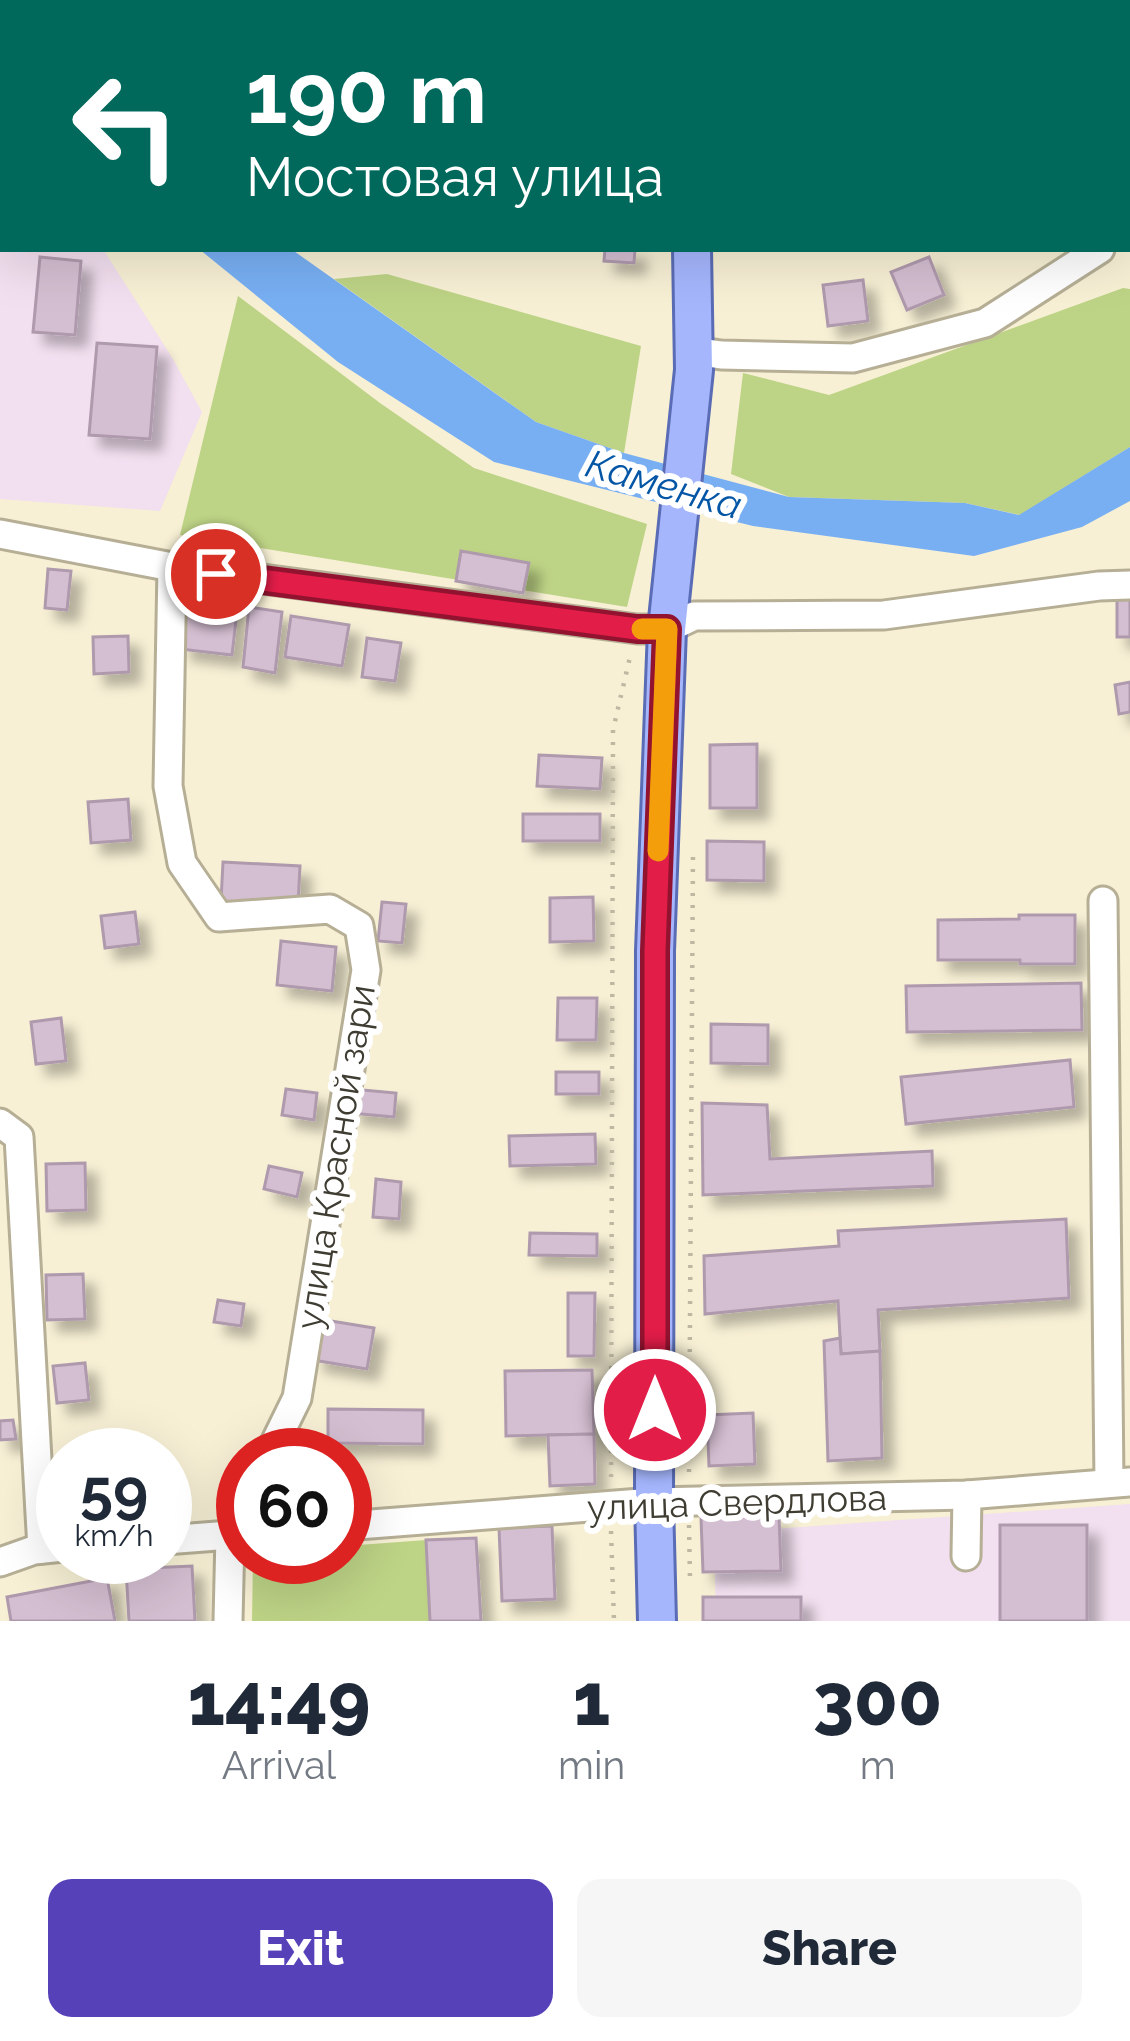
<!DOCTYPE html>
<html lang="en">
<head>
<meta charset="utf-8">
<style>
	:root { --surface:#fff; --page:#f6f6f7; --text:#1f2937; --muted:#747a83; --accent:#5741b9 }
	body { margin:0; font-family:Raleway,sans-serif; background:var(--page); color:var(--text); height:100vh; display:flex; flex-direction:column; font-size:45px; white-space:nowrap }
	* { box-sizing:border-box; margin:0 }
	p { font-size:39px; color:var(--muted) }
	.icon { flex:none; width:66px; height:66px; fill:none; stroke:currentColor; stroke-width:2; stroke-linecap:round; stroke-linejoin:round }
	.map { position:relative; height:1621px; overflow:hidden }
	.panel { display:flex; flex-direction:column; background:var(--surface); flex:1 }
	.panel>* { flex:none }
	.banner { position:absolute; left:0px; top:0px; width:1131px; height:252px; box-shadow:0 12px 48px #0002; background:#00695c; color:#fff; overflow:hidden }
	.speed { position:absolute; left:36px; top:1428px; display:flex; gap:24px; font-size:60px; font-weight:700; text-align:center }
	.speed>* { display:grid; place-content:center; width:156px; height:156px; border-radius:50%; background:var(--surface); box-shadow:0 12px 48px #0002; line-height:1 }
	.speed small { font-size:30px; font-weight:400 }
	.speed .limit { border:18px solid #d22; background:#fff; color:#111 }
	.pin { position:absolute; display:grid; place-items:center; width:102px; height:102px; color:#fff; margin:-51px; border:6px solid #fff; border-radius:50%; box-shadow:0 3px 12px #0007 }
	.me { position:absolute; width:132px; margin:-66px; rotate:0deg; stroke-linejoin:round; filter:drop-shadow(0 0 9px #0008) }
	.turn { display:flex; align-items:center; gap:42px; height:252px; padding:0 48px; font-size:54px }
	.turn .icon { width:156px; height:156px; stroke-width:2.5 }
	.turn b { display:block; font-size:84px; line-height:102px }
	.eta { display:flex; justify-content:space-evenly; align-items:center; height:204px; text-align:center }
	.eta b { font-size:72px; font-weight:800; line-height:84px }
	.button { display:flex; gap:24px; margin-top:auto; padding:24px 48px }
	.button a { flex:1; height:138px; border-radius:24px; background:var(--accent); color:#fff; font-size:48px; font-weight:800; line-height:138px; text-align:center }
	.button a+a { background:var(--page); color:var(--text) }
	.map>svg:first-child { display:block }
	.industrial { fill:#f2dfef }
	.green { fill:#bdd385 }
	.water { fill:#78aff3 }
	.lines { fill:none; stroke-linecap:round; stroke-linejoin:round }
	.river { stroke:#78aff3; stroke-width:48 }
	.building { fill:#d4bed1; stroke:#af9aad; stroke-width:3; filter:url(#shadow) }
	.minor-casing { stroke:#b6af96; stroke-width:33 }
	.major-casing { stroke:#5a6cb5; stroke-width:42 }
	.path { stroke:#beb8a3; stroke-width:4.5; stroke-dasharray:3 9; stroke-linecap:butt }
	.minor { stroke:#fff; stroke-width:27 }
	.major { stroke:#a5b6fd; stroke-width:36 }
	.route-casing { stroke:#92132f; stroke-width:30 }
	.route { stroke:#e11d48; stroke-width:21 }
	.slow { stroke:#f59e0b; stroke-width:21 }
	.labels { text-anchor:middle; stroke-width:12; stroke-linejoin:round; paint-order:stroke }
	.street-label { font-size:36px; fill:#3f3c32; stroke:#fff }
	.water-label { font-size:39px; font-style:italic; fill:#0355a5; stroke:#fff }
</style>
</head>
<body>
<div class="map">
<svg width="1130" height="1621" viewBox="0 0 1130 1621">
	<defs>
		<filter id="shadow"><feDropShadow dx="11" dy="11" stdDeviation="6" flood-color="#0004"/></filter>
	</defs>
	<rect width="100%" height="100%" fill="#f7f0d5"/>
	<g class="industrial">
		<polygon points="0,229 3,229 3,249 103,249 173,359 202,412 160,511 0,499"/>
		<polygon points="1130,1504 1130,1621 716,1621 714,1533"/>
	</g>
	<g class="green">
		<polygon points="387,274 641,346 624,453 536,422 334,279"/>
		<polygon points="1123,288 1130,289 1130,447 1020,515 965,503 789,497 731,474 743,373 829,395"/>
		<polygon points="238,296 380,403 474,468 647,524 627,607 180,535"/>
		<polygon points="426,1540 430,1621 252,1621 253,1557 345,1557 345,1546"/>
	</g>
	<polygon class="water" points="199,249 291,249 536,422 624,453 789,497 965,503 1019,515 1130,447 1130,501 1082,527 974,556 753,526 494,462 338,362"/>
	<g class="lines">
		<polyline class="river" points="0,104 3,108"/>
	</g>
	<g class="building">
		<polygon points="605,249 635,249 634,263 604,261"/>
		<polygon points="40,257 81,261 75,335 33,332"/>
		<polygon points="929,257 944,295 907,310 891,272"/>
		<polygon points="863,280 868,321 828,326 823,285"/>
		<polygon points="97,343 157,347 150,439 89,435"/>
		<polygon points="461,551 529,563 523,593 456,581"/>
		<polygon points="48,569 71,571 67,610 45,608"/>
		<rect x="1117" y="598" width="13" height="39"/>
		<polygon points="185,606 237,612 232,655 180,649"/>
		<polygon points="249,607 282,612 275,673 243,667"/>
		<polygon points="291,616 349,625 342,666 285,657"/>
		<polygon points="128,636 129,672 94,674 93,637"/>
		<polygon points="367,638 401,643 395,681 362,677"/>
		<polygon points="1130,682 1130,712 1119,714 1115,685"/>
		<polygon points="757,744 757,808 710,808 710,745"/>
		<polygon points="539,755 602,758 600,789 537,786"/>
		<polygon points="128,799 131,840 91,843 88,802"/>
		<rect x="523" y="814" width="77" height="27"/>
		<polygon points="707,841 764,842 764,881 707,880"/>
		<polygon points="223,862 300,866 298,905 221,901"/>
		<polygon points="593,897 594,941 550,942 550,898"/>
		<polygon points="382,902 406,904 402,943 378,941"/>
		<polygon points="135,912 139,944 105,948 101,916"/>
		<polygon points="1019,915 1075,915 1075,964 1020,964 1020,960 938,960 938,920 1019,919"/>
		<polygon points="281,941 336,947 332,991 277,985"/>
		<polygon points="1081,983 1082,1030 907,1032 906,986"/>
		<polygon points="558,998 597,998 596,1040 557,1040"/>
		<polygon points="61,1018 66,1061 36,1064 31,1022"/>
		<polygon points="711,1024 768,1025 768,1064 711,1063"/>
		<polygon points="1070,1060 1074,1107 906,1124 901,1077"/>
		<rect x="556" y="1072" width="43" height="22"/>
		<polygon points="286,1089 317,1093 314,1120 282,1115"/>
		<polygon points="352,1089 396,1093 394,1117 350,1113"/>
		<polygon points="702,1103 767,1105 770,1159 932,1151 933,1186 703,1195"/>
		<polygon points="595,1134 596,1164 510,1166 509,1136"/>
		<polygon points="85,1163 86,1210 47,1211 46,1164"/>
		<polygon points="269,1166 302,1173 297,1197 264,1189"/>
		<polygon points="376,1179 401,1182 399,1219 373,1217"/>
		<polygon points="1066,1219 1069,1298 878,1310 880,1351 841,1354 838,1301 705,1314 704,1256 839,1246 838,1231"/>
		<polygon points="530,1233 597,1234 597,1256 529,1255"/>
		<polygon points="83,1274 85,1319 47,1320 46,1275"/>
		<polygon points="568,1293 595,1293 594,1356 568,1356"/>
		<polygon points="218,1300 244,1304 241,1326 214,1322"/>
		<polygon points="319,1319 374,1328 367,1369 313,1360"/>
		<polygon points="840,1338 841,1354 880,1351 882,1458 828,1461 824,1341"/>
		<polygon points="85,1363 89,1400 57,1403 53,1366"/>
		<polygon points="592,1370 594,1434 506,1436 505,1371"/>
		<polygon points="328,1409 423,1410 423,1444 328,1443"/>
		<polygon points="753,1413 755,1464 709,1466 707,1415"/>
		<polygon points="13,1420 16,1439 0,1440 0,1421"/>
		<polygon points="594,1434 595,1484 550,1486 548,1435"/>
		<polygon points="62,1466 63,1517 60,1518 42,1474"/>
		<polygon points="779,1516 781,1571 703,1572 701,1518"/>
		<rect x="1000" y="1525" width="87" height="96"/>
		<polygon points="552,1526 555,1599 502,1601 499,1528"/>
		<polygon points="476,1538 481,1621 430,1621 426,1540"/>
		<polygon points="192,1566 195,1621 129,1621 126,1569"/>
		<polygon points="107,1578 115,1621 11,1621 7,1597"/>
		<rect x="703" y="1597" width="98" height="24"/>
	</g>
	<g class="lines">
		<g class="minor-casing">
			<g id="minor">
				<polyline points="1128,230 1130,228"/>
				<polyline points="694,351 721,355 853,358 985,323 1100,249"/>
				<polyline points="0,534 172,567 637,629 667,629 694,616 884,615 1099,586 1130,585"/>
				<polyline points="172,567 168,786 182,863 219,917 330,909 359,926 366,970 297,1398 269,1455"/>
				<polyline points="1103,901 1109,1483"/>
				<polyline points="0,1123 19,1137 42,1549"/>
				<polyline points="345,1526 654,1502 967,1495 1130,1482"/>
				<polyline points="165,1540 243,1534"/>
				<polyline points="966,1556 967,1495"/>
				<polyline points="0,1562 34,1550 63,1547"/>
				<polyline points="228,1621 230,1535 243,1508"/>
			</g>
		</g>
		<g class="major-casing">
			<g id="major">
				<polyline points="633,0 634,3"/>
				<polyline points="657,1621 654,1502 655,951 667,629 694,370 692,249"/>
			</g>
		</g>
		<g class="path">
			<polyline points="538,0 539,3"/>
			<polyline points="689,1472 693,853"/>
			<polyline points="611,1477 613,730 630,657"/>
			<polyline points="689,1525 690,1580"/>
			<polyline points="611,1531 614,1621"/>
		</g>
		<use href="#minor" class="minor"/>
		<use href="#major" class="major"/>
	</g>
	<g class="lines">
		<g class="route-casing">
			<polyline id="route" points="216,574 637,629 667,629 655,951 655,1410"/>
		</g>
		<use href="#route" class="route"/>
		<polyline class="slow" points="642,629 667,629 658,851"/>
	</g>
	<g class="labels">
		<g class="street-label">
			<text transform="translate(335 1157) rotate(-81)" y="13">улица Красной зари</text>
			<text transform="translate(737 1502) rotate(-2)" y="13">улица Свердлова</text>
		</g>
		<g class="water-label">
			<text transform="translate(664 484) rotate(16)" y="14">Каменка</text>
		</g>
	</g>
</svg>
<div class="speed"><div>59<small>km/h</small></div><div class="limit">60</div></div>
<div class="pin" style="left:216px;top:574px;background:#d93025"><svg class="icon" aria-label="arrive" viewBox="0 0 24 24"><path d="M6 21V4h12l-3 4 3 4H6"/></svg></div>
<svg class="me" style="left:655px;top:1410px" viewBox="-20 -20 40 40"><circle r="17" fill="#e11d48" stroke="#fff" stroke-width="3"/><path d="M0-11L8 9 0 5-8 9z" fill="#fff"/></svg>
<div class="banner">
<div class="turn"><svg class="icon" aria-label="left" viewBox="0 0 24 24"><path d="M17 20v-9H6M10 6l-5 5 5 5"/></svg><div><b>190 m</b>Мостовая улица</div></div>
</div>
</div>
<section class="panel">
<div class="eta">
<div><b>14:49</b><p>Arrival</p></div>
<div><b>1</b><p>min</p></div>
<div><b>300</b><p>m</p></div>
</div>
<div class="button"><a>Exit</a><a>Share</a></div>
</section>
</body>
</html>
